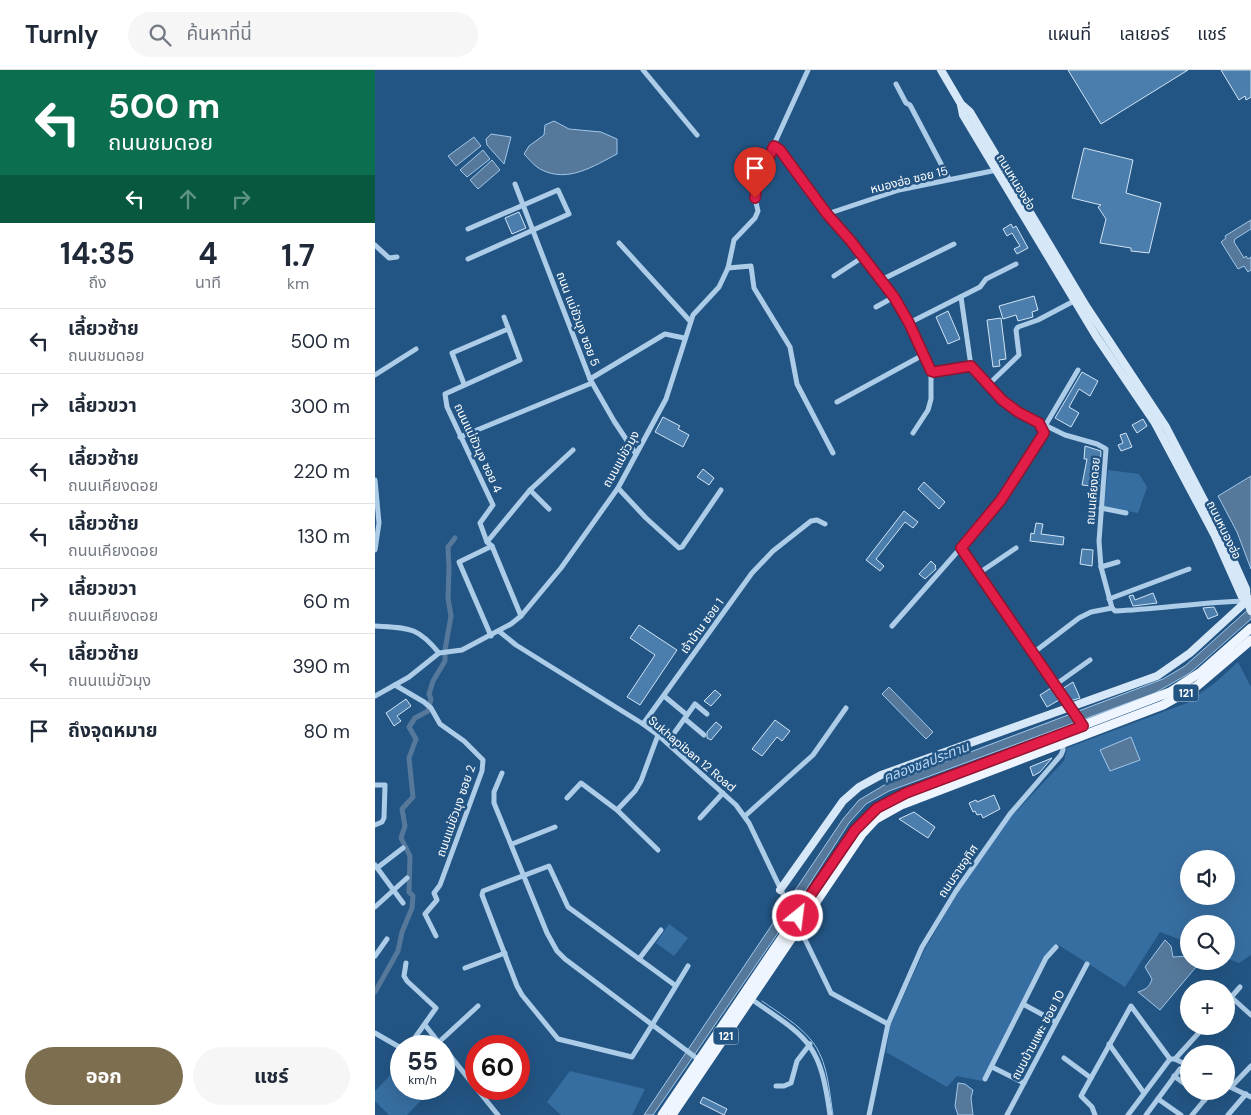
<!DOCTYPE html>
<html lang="th">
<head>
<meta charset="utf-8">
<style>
	:root { --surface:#fff; --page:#f6f6f7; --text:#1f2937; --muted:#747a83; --line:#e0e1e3; --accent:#7e6e50 }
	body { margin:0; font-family:"DM Sans","Noto Sans Thai",sans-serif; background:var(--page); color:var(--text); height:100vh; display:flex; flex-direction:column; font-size:19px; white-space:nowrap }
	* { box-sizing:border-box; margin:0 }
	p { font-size:16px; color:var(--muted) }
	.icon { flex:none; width:28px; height:28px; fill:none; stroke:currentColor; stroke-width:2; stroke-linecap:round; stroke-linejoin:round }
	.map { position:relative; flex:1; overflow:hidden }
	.details { display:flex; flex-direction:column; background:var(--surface); width:375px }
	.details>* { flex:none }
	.guide { background:#0b6e4f; color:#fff; overflow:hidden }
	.buttons { position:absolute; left:805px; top:780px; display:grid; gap:10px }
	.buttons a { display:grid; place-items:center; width:55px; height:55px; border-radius:50%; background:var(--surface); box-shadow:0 5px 20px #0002; font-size:25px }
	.speed { position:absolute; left:15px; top:965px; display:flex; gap:10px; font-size:25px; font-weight:700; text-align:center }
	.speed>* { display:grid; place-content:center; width:65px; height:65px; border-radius:50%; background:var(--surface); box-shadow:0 5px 20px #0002; line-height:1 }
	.speed small { font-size:12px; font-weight:400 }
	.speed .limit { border:8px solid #d22; background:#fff; color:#111 }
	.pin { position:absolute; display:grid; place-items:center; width:42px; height:42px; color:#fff; margin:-51px -21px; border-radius:50% 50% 50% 0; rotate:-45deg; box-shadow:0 0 5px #0007 }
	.pin .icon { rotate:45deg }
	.me { position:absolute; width:55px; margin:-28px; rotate:29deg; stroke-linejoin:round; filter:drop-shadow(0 0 4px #0008) }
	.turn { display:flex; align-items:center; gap:18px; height:105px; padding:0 25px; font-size:22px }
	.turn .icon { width:65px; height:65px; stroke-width:2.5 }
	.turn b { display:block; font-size:35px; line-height:42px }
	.lanes { display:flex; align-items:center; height:48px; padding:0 25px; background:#0003; justify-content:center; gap:25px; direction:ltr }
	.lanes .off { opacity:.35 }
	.eta { display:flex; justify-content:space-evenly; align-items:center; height:85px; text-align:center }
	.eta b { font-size:30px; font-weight:700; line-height:35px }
	.cta { display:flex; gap:10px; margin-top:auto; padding:10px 25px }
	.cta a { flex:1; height:58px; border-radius:30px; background:var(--accent); color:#fff; font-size:20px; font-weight:700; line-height:58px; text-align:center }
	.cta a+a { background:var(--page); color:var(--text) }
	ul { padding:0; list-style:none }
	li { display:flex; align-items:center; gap:15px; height:65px; padding:0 25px; border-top:1px solid var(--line) }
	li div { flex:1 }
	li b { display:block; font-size:19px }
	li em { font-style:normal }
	header { display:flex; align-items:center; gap:30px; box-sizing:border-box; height:70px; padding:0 25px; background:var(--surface); border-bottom:1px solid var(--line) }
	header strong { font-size:24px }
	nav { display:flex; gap:28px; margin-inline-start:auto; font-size:18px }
	.search { width:350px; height:45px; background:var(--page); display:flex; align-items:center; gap:12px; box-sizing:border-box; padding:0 18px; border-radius:28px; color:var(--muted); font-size:19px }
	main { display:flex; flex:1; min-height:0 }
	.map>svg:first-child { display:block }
	.green { fill:#376ea1; fill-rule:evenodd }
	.water { fill:#56799b; stroke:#a0c7e9 }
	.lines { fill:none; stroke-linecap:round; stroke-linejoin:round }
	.stream { stroke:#a0c7e9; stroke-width:1 }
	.canal { stroke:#56799b; stroke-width:5 }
	.building { fill:#4b7eac; stroke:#d0e4f6 }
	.street { stroke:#accce8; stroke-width:5 }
	.secondary { stroke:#d6e7f7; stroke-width:8 }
	.primary { stroke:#eef5fe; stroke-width:9 }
	.route-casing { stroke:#92132f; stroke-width:12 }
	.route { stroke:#e11d48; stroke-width:9 }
	.labels { text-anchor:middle; stroke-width:5; stroke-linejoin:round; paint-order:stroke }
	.shield { fill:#235584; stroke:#bdccda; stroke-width:1 }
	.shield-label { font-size:11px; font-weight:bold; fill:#fff }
	.street-label { font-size:12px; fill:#fff; stroke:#235584 }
	.water-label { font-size:14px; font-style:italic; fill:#b7d5f0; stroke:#235584 }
</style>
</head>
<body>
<header>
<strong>Turnly</strong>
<div class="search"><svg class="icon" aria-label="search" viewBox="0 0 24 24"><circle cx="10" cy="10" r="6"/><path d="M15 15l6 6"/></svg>ค้นหาที่นี่</div>
<nav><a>แผนที่</a><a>เลเยอร์</a><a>แชร์</a></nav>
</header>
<main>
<section class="details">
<div class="guide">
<div class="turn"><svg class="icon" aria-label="left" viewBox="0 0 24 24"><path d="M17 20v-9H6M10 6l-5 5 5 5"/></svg><div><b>500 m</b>ถนนชมดอย</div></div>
<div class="lanes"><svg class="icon" aria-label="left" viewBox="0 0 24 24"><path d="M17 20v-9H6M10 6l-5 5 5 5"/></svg><svg class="icon off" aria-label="ahead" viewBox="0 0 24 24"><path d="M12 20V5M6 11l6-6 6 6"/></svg><svg class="icon off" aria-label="right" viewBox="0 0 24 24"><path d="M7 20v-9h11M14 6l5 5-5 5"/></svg></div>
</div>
<div class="eta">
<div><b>14:35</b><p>ถึง</p></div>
<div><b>4</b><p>นาที</p></div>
<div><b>1.7</b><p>km</p></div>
</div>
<ul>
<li><svg class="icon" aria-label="left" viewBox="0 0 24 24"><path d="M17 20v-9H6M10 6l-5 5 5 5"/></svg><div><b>เลี้ยวซ้าย</b><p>ถนนชมดอย</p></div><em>500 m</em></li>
<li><svg class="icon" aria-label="right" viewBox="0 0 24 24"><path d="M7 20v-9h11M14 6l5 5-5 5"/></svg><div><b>เลี้ยวขวา</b></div><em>300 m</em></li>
<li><svg class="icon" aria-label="left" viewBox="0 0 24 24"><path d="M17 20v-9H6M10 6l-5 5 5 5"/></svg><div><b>เลี้ยวซ้าย</b><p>ถนนเคียงดอย</p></div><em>220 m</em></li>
<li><svg class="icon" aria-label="left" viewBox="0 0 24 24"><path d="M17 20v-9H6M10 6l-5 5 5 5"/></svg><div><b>เลี้ยวซ้าย</b><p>ถนนเคียงดอย</p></div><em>130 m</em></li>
<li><svg class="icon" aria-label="right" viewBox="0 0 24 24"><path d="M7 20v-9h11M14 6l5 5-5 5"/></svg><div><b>เลี้ยวขวา</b><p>ถนนเคียงดอย</p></div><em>60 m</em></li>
<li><svg class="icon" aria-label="left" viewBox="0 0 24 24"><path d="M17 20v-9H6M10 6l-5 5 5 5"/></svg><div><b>เลี้ยวซ้าย</b><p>ถนนแม่ขัวมุง</p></div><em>390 m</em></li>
<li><svg class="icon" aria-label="arrive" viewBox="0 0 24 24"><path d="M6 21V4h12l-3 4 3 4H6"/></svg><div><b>ถึงจุดหมาย</b></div><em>80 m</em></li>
</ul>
<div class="cta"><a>ออก</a><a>แชร์</a></div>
</section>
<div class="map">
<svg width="876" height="1045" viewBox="0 0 876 1045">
	<rect width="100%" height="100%" fill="#235584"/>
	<g class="green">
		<polygon points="733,400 764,404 772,417 763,443 729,437"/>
		<path d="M863 592 876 617V885L864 893 851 888V854H814V873L785 862 750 917 682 874 667 890 607 1011 582 1006 572 1017 511 982 515 956 550 879 585 819 634 749 689 691 692 678 812 633 841 612ZM814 789H851V826H814Z"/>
		<polygon points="294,854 313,868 299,886 281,873"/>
		<polygon points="26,994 26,1019 54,1019 55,1021 32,1045 14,1045 0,1031 0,1021"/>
		<polygon points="195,1001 270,1019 257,1045 186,1045 172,1032"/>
	</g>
	<g class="water">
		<path d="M179 51 194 59 226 62 242 69V84C219 96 193 113 167 100 160 97 154 89 149 84L154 76 169 65 170 55Z"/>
		<polygon points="116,64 136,67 129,94 112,75 111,69"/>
		<polygon points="99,67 106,76 81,96 73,86"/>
		<polygon points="108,80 115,89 92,107 85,100"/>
		<polygon points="117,90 125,100 103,119 95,110"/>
		<polygon points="876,150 876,159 860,169 859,172 869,188 871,186 873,189 876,187 876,200 873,202 869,196 863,199 846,172 851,168 850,166"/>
		<polygon points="876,406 876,499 862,462 843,426"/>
		<polygon points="876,537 876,549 815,603 780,623 514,721 491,734 474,753 403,863 278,1045 269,1045 468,749 484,730 511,714 788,609 810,596"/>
		<polygon points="514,617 558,662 551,669 507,624"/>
		<polygon points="756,667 765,690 735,701 725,680"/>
		<path d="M790 870 796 876 798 887 814 886V891H826L785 940 763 922C771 919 774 918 777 909L770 897Z"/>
		<polygon points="583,1013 590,1014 598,1020 596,1028 598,1045 583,1045 580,1036"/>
	</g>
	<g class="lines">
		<path class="stream" d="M387 931C404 943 423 954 436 970 453 990 454 1021 458 1045"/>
		<g class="canal">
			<polyline points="70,580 76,546 73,528 74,498 73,477 80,468"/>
			<polyline points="0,922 23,881 27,862 37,838 38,826 34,822 35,786 26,768 30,756 27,739 38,727 34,688 41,669 34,657 40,648 53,641 56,629 54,624 58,611 70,591 70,584"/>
		</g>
	</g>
	<g class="building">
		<polygon points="693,0 813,0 726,54"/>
		<polygon points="846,0 876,0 876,27 871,30 870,26 864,30"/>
		<polygon points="709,78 758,90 751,123 786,133 774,183 756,181 756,178 725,173 731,149 723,137 726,135 697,128"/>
		<polygon points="144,142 151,158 137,164 130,148"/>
		<polygon points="636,154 638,158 641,156 653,178 642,184 639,179 645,176 637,163 632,166 628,159"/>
		<polygon points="659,226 663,240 657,242 658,247 643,251 641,245 628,249 624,236"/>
		<polygon points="573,241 585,269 573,274 561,247"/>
		<polygon points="626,248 631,289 624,290 625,296 618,297 612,250"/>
		<polygon points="707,302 723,311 715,326 704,319 694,337 704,343 696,357 680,348"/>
		<polygon points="288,347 305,356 303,359 314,365 308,377 280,362"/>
		<polygon points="768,349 772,356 762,363 757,355"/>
		<polygon points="751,363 757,377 746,381 743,375 748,373 745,365"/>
		<polygon points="710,376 726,381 724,417 707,415 712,389 709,389"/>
		<polygon points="328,399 339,408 334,415 322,407"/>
		<polygon points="549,412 570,432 564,439 543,419"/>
		<polygon points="529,441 543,452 538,458 530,452 501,489 509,496 505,501 491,490"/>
		<polygon points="661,453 668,454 666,464 689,467 688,475 655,471 656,463 659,464"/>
		<polygon points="707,479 718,480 717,496 705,494"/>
		<polygon points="556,491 561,496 560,497 561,499 550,509 544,504"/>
		<polygon points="778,523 782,533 758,536 754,526 758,525 760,530"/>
		<polygon points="839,537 843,545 833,549 828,538"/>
		<polygon points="264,555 302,580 265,635 252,627 280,585 255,568"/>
		<polygon points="698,612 705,628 695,631 687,619"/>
		<polygon points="676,618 684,630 672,637 665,625"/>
		<polygon points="340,620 346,625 336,636 329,631"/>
		<polygon points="31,629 36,636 22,646 26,651 19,656 11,643"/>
		<polygon points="400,650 415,661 407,671 402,667 387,686 377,679"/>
		<polygon points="341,652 347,657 336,670 332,668 332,662"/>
		<polygon points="677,688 665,702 658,706 655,697"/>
		<polygon points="619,725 625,739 608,748 606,744 602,745 600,741 598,742 594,733 601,730 602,732"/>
		<polygon points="539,742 560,757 553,768 524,749"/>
		<polygon points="328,1027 352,1039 349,1045 325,1033"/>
	</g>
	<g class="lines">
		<g class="street">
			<polyline points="268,0 322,65"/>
			<polyline points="521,14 531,33 535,35 574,109"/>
			<polyline points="399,76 405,80 452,144 517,225 534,253 556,301 556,329 553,340 538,363"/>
			<polyline points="140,114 215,309 239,351 261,384"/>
			<polyline points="452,144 524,120 622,100"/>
			<polyline points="244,173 315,251"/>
			<polyline points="0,175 14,188 22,187"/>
			<polyline points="93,189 194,144 183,120 93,159"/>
			<polyline points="353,198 376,196 379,218 415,277 422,314 458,383"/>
			<polyline points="459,206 488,187"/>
			<polyline points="506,210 579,174"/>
			<polyline points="586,227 596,296"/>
			<polyline points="501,237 519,227"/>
			<polyline points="129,247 145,290 70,324 72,337 118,435 105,453 112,472 117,476 146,546"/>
			<polyline points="534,253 605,217 611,209 641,194"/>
			<path d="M556 301 559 302 596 296 627 330 643 342 690 365 722 374 731 379 724 471 726 497 737 538 740 541C784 539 827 532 872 531"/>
			<polyline points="0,305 41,279"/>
			<polyline points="215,309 290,264 309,268"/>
			<polyline points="89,314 77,283 133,259"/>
			<polyline points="612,316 644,285 641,260 643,257 663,250 699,231"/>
			<polyline points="462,332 548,285"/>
			<polyline points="670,356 703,300"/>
			<polyline points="85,367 217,313"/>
			<polyline points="0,410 4,453 0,480"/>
			<polyline points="243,418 271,448 304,478 307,477 346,420"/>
			<polyline points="155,420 174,439"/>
			<polyline points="726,438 751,443"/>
			<polyline points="112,472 155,420 198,380"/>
			<polyline points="586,478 707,656"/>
			<polyline points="726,497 743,492"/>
			<polyline points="604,503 641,478"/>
			<polyline points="734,529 814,499"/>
			<path d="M0 556C33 558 42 556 64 583"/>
			<polyline points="517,556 612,448 669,363 664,354"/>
			<polyline points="125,562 141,575 268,654 283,665 361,735 374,753 419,847"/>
			<polyline points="116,566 84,492 117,476"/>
			<polyline points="658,583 704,548 716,542 737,538"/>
			<polyline points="20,615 49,632 56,638 65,654 89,671 108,690 107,701 65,815 59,823 62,830 50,844 61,866"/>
			<polyline points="680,615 715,590"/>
			<polyline points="0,626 34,607 64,583 87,580 136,554 146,546 186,498 243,418 291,329 318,245 344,217 353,198 359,170 380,148 383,141 380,128 381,114 433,0"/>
			<polyline points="289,626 312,645"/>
			<polyline points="310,649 329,665"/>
			<polyline points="268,654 377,503 398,481 436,451 442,450 450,454"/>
			<polyline points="292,673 320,634 332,644"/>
			<polyline points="127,703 119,722 119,733 172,863 182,881 190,889 324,990"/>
			<polyline points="0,715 10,715 9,748 7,752 0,755"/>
			<polyline points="192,728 206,713 242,740 260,721 266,711 283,665"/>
			<polyline points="242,740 283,780"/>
			<polyline points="370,746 438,685 471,638"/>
			<polyline points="325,748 348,723"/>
			<polyline points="137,774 180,757"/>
			<polyline points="0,795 28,833"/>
			<polyline points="2,798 28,778"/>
			<polyline points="0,837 32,808"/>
			<polyline points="424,857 456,923 513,954"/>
			<polyline points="0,886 12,869"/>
			<polyline points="264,889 286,860"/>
			<polyline points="31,893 29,906 32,911 61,938 34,976"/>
			<polyline points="90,898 130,883"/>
			<path d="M301 916 193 837 174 796 108 821 107 825 142 916 147 925 183 969 257 987C276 957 295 926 313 896"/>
			<polyline points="856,927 876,945"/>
			<path d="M376 929C434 969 445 972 455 1045"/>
			<polyline points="851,933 865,917"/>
			<polyline points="648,934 681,952"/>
			<polyline points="50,955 65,974"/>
			<polyline points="0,963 26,978"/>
			<polyline points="64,972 103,936"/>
			<polyline points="734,974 769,1023"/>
			<polyline points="69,978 101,1018"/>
			<polyline points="689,988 716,1008"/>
			<polyline points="800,989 830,956"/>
			<polyline points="617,997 649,1013"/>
			<polyline points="799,1006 814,1017"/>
			<polyline points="610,1009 671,888 681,877"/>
			<polyline points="851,1015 876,1027"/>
			<polyline points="401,1016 409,1016 416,1013 422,991 435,974"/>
			<polyline points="856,1017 876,996"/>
			<polyline points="102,1019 123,1045"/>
			<polyline points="819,1021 830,1030"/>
			<polyline points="783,1029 806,1045"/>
			<polyline points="494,1045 513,954 547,877 581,821 635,744 686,685 688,680 688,673"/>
			<polyline points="632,1045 712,894"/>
			<polyline points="720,1045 717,1037 706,1026 756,936 795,989 800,989 814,996"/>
			<polyline points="753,1045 795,989"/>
			<polyline points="771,1045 805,999"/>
			<polyline points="817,1045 837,1021"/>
			<polyline points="853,1045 871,1024"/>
		</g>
		<g class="secondary">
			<polyline points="566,0 586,34 595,42 711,236 791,357 845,461 871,519 872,531"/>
			<polyline points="586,35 588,45 721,266 780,353 839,464 867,527 872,531 876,541"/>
			<polyline points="405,820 468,731 484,717 506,705 782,606 815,583 874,529"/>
		</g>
		<g class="primary">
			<polyline points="287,1045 480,760 502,738 531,723 795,622 826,602 876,558"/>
			<polyline points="297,1045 487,764 501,749 526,735 788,635 822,616 876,570"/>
		</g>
	</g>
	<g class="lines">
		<g class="route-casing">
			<polyline id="route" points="380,128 382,114 399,76 405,80 452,144 475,170 519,227 534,253 556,301 559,302 596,296 627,330 643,342 664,353 669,363 626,430 586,478 708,656 531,723 502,738 480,760 428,836 423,846"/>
		</g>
		<use href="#route" class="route"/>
	</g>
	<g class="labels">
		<g class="shield">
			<rect x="798.5" y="614.5" width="25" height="17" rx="4"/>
			<rect x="338.5" y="957.5" width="25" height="17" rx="4"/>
		</g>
		<g class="shield-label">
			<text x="811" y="627">121</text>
			<text x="351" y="970">121</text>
		</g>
		<g class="street-label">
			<text transform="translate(534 110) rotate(-14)" y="4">หนองฮ่อ ซอย 15</text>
			<text transform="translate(641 112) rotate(59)" y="4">ถนนหนองฮ่อ</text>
			<text transform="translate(203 249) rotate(69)" y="4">ถนน แม่ขัวมุง ซอย 5</text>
			<text transform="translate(103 378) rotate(65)" y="4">ถนนแม่ขัวมุง ซอย 4</text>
			<text transform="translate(246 389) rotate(-61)" y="4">ถนนแม่ขัวมุง</text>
			<text transform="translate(718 421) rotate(-85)" y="4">ถนนเคียงดอย</text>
			<text transform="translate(849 460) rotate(64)" y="4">ถนนหนองฮ่อ</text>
			<text transform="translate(327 556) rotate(-54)" y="4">เจ้าบ้าน ซอย 1</text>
			<text transform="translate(317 684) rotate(40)" y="4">Sukhapiban 12 Road</text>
			<text transform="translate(81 741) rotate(-71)" y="4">ถนนแม่ขัวมุง ซอย 2</text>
			<text transform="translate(583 801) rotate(-56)" y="4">ถนนราชอุทิศ</text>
			<text transform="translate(663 965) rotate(-62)" y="4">ถนนบ้านแพะ ซอย 10</text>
		</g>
		<g class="water-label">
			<text transform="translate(551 692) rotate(-21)" y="5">คลองชลประทาน</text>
		</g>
	</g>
</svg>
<div class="buttons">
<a><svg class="icon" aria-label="sound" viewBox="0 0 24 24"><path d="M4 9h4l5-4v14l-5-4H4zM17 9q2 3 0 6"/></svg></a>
<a><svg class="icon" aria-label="search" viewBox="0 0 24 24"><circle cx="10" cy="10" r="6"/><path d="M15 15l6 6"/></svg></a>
<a>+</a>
<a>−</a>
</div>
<div class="speed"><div>55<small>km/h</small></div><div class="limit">60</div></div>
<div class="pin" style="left:380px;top:128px;background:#d93025"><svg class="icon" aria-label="arrive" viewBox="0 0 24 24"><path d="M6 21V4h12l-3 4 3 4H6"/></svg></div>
<svg class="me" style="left:423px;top:846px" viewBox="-20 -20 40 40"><circle r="17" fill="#e11d48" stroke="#fff" stroke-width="3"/><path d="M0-11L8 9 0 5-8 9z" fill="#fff"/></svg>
</div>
</main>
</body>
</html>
